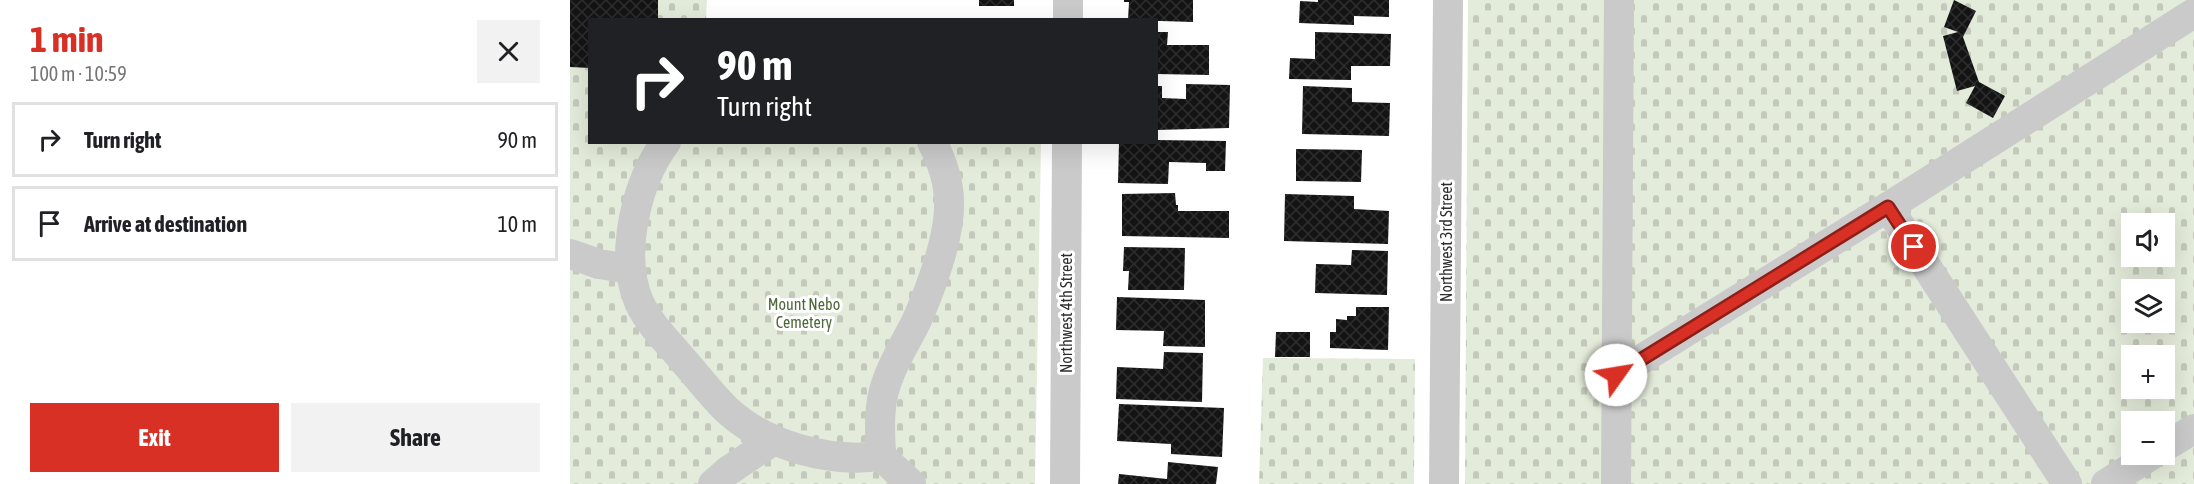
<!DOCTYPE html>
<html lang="en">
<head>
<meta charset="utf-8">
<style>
	:root { --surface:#fff; --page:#f2f2f2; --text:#202124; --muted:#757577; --line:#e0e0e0; --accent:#d93025 }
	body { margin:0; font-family:"Asap Condensed",sans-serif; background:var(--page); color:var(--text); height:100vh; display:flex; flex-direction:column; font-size:22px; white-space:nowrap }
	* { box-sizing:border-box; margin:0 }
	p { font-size:20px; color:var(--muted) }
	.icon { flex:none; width:33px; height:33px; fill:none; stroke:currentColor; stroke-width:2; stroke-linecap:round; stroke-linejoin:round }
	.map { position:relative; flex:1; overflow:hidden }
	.sheet { display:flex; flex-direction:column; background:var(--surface); width:570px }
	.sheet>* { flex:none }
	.hud { position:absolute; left:18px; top:18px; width:570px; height:126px; border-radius:0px; box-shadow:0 6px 24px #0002; background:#202124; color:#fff; overflow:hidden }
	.controls { position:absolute; left:1551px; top:213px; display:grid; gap:12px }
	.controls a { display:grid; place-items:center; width:54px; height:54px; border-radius:0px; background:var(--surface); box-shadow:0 6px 24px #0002; font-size:30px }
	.pin { position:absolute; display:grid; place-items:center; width:51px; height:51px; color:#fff; margin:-26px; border:3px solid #fff; border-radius:50%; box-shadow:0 2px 6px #0007 }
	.me { position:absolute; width:66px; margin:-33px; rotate:58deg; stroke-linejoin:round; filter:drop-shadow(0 0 4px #0008) }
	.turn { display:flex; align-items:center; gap:21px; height:126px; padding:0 30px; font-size:27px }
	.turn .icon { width:78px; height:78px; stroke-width:2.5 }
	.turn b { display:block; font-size:42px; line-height:51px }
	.round { display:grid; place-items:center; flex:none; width:63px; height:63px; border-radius:0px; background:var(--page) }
	.headline { display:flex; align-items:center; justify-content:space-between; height:102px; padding:0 30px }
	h1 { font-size:36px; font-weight:700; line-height:45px; color:var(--accent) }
	.button { display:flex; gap:12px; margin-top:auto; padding:12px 30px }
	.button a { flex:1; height:69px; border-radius:0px; background:var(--accent); color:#fff; font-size:24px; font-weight:700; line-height:69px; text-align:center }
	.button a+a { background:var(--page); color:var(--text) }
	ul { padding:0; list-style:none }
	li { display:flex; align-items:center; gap:18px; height:75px; margin:0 12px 9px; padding:0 18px; border:3px solid var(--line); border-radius:0px }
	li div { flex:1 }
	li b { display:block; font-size:22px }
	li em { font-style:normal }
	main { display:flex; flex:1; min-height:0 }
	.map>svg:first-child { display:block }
	.cemetery { fill:url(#cemetery-stones); fill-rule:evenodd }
	.building { fill:url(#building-cross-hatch) }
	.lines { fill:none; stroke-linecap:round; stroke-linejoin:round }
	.minor { stroke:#cacaca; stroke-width:30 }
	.route-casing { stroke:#8d1f18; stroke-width:15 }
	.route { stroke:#d93025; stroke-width:10 }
	.labels { text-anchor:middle; stroke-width:6; stroke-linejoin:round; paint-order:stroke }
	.street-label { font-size:16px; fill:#2d2d2d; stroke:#fff }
	.park-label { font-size:16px; fill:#4f683b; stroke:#fff }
</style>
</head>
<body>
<main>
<section class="sheet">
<div class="headline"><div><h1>1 min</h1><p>100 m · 10:59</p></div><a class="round"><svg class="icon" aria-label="close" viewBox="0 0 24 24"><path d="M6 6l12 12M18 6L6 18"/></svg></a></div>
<ul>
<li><svg class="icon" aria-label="right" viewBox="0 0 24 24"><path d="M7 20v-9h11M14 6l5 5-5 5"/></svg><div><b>Turn right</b></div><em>90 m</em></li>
<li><svg class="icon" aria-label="arrive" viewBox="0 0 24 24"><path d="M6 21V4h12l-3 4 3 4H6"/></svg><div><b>Arrive at destination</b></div><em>10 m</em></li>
</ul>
<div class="button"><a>Exit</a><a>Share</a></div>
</section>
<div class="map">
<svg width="1624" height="484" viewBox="0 0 1624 484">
	<defs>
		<pattern id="cemetery-stones" width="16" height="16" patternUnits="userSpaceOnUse" patternTransform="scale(1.5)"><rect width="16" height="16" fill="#e3ebda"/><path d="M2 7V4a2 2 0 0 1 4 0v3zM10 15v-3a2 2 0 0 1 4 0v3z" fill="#c3cabb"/></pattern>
		<pattern id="building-cross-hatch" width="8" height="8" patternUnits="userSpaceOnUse" patternTransform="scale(1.5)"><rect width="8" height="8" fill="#141414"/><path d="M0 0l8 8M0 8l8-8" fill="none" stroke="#2e2e2e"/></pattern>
	</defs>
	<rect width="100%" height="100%" fill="#fff"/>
	<g class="cemetery">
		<polygon points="0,0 137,0 136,19 20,20 20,142 471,143 465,484 0,484"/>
		<path d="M898 0H1624V484H895ZM1562 224H1594V256H1562ZM1562 290H1594V322H1562ZM1562 356H1594V388H1562ZM1562 422H1594V454H1562Z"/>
		<polygon points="693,358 845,359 844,484 689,484"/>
	</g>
	<g class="building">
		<polygon points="0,0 88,0 88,20 20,20 20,68 0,67"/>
		<rect x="409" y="0" width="35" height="6"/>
		<polygon points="554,0 623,0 623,22 558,20 559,2 554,2"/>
		<polygon points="748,0 819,0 819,17 784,16 784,25 729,23 730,1 748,2"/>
		<polygon points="1384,0 1406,11 1393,37 1409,82 1435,96 1423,118 1396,103 1405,86 1387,91 1373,36 1388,32 1374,27"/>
		<polygon points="586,32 598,32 597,45 639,45 639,75 586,74"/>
		<polygon points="745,32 821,34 820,66 781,66 781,80 719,79 720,58 745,59"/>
		<polygon points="616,84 660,85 659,128 586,130 586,86 592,86 592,98 616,99"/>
		<polygon points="733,86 782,88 782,102 820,103 819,136 732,134"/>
		<polygon points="586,140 656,141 655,171 636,171 636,163 599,162 598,184 548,183 549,142 586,142"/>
		<polygon points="726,149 792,150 791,182 726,181"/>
		<polygon points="605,193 606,205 608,205 608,211 659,211 659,238 552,236 552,194"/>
		<polygon points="715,194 784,196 784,209 819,211 818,244 714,241"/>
		<polygon points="554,247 615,248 614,290 558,290 559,271 553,271"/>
		<polygon points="782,250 818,251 817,295 745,293 746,264 781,265"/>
		<polygon points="547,297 635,300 635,347 593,346 594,331 546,330"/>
		<polygon points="786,307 819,307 818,350 760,348 760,332 766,332 766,319 777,320 777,316 786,316"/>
		<polygon points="706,332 740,332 740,357 705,357"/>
		<polygon points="594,352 633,353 632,402 546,399 547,367 593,369"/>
		<polygon points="549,404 654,408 652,457 601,454 601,444 547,441"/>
		<polygon points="598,462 648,467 646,484 548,484 549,474 597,479"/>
	</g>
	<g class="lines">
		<g class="minor">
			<polyline points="498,20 498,0"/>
			<path d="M96 142C66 182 49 255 69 302 79 324 98 342 113 360 128 377 142 396 158 411 197 446 259 463 311 456 310 432 308 407 316 384 323 362 336 342 346 322 360 291 380 237 379 203 379 182 372 161 362 142"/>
			<polyline points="1318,207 1497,484"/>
			<polyline points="0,254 29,264 61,269"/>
			<polyline points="1046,375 1318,207 1624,13"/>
			<polyline points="1594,447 1624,429"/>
			<polyline points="311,456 341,484"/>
			<polyline points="143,484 158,471 204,440"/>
			<polyline points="495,484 497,142"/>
			<polyline points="874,484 878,0"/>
			<polyline points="1046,484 1049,0"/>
			<polyline points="1536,484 1583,454"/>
		</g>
	</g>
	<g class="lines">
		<g class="route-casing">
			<polyline id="route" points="1046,375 1318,207 1344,247"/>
		</g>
		<use href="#route" class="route"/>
	</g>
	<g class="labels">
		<g class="street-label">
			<text transform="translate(876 242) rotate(-90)" y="6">Northwest 3rd Street</text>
			<text transform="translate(496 313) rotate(-90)" y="6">Northwest 4th Street</text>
		</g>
		<g class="park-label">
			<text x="234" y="310">Mount Nebo<tspan x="234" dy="18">Cemetery</tspan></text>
		</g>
	</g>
</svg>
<div class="controls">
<a><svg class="icon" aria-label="sound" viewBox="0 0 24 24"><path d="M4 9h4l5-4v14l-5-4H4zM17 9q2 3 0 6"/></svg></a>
<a><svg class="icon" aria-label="layers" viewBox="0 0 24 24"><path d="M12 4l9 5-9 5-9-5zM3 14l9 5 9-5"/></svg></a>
<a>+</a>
<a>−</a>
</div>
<div class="pin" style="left:1344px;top:247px;background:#d93025"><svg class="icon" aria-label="arrive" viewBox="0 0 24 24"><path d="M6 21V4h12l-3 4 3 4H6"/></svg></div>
<svg class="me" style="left:1046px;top:375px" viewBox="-20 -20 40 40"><circle r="19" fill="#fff"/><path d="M0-13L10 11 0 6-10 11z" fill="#d93025"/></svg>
<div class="hud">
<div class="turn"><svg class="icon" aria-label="right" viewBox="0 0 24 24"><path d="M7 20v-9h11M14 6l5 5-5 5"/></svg><div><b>90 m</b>Turn right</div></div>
</div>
</div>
</main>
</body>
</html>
